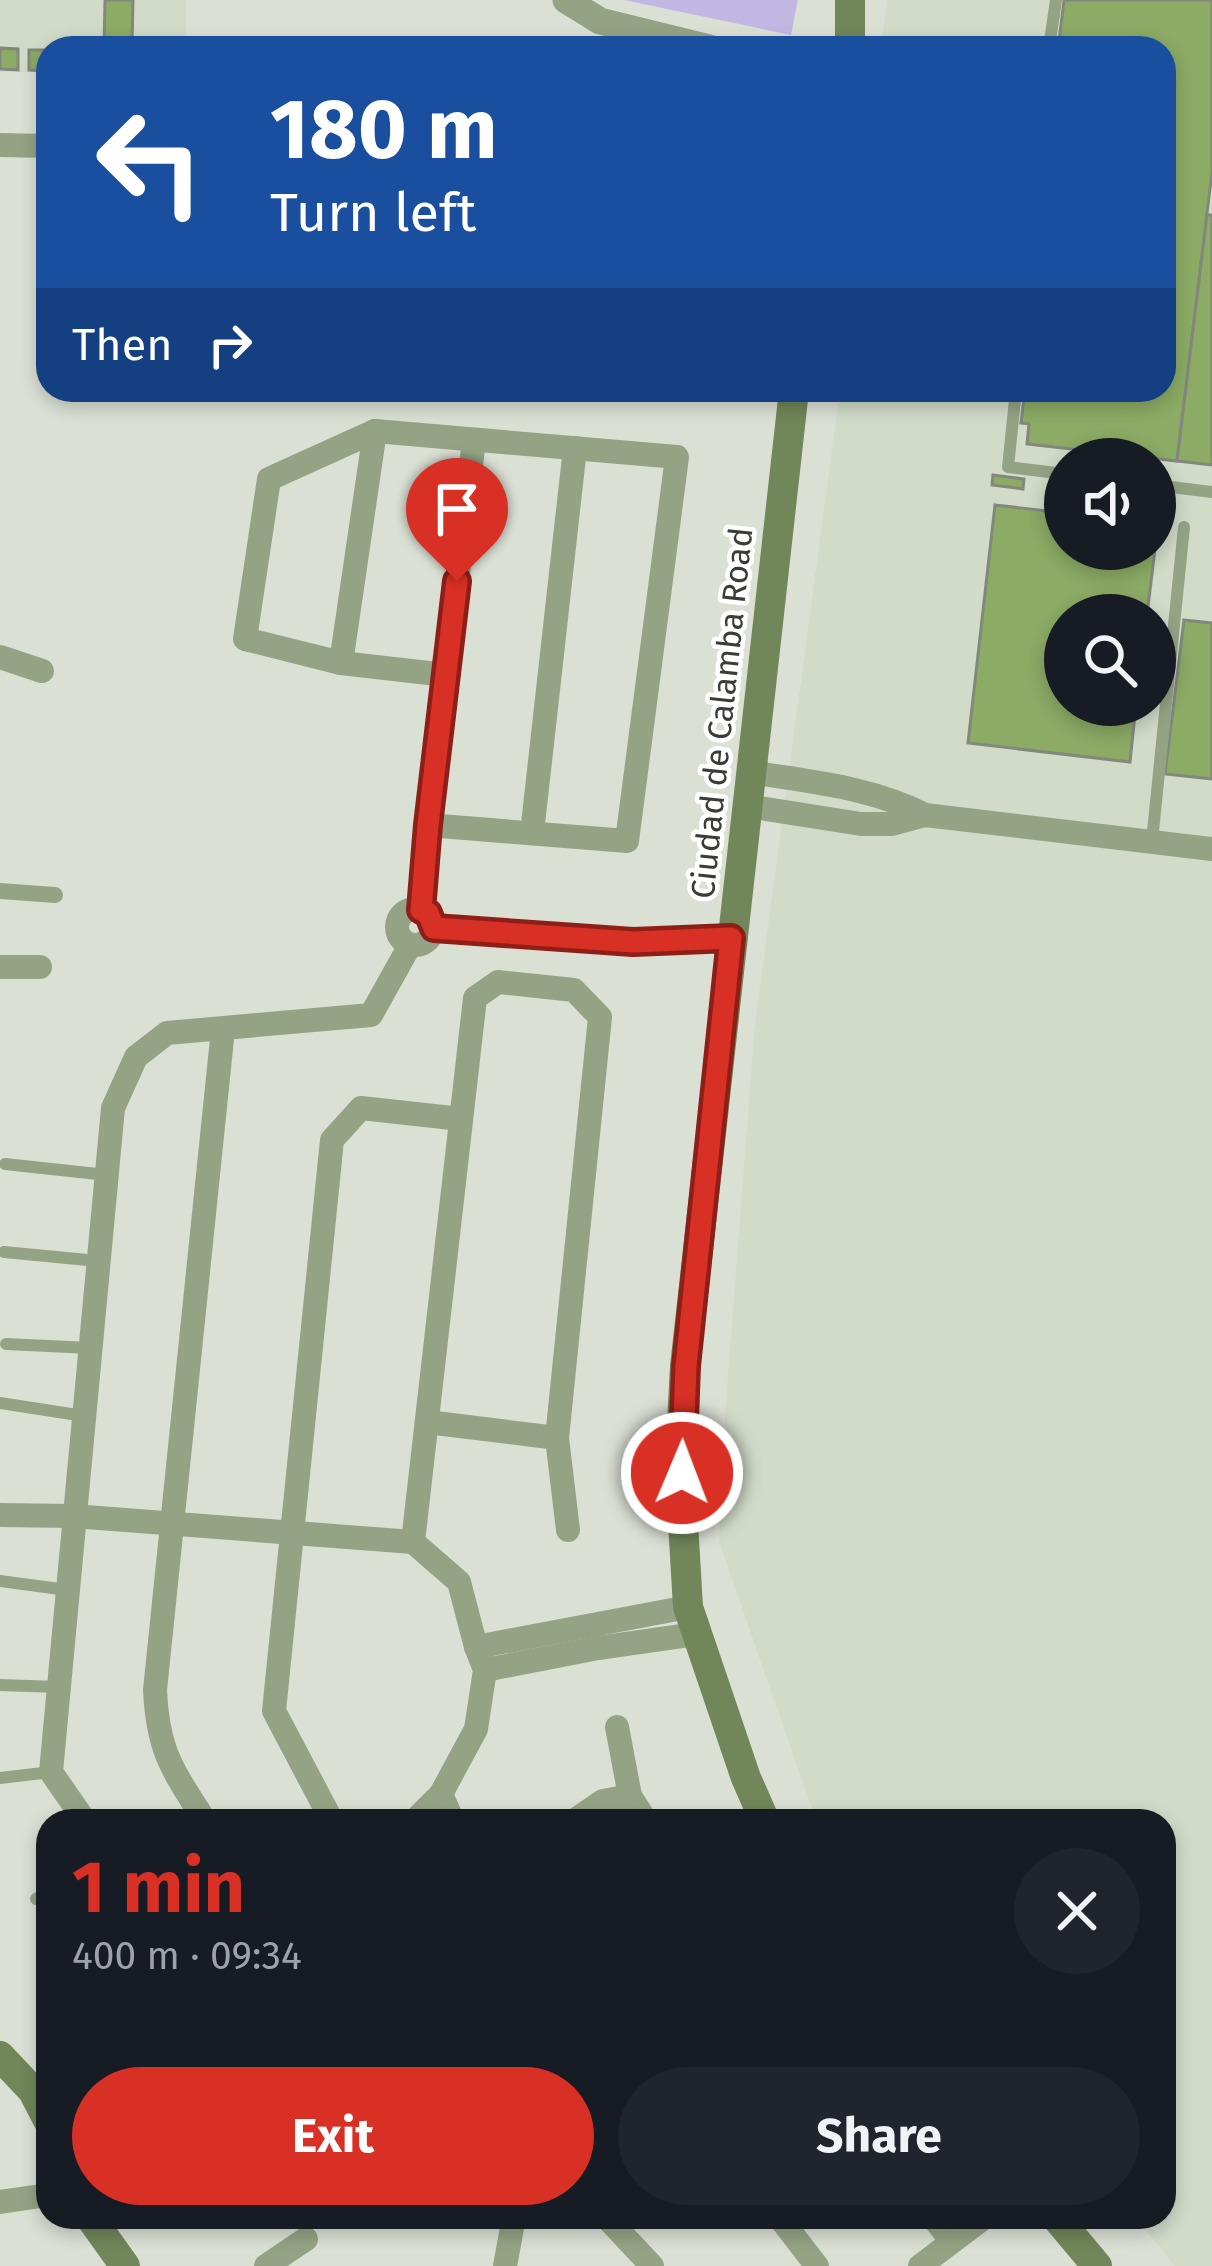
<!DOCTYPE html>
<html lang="en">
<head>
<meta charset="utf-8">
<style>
	:root { --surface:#171b24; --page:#20242c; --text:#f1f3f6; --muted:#9ea1a6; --accent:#d93025 }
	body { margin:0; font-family:"Fira Sans",sans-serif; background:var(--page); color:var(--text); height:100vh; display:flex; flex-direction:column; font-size:45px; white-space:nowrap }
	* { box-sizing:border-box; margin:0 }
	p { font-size:39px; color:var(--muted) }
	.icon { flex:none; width:66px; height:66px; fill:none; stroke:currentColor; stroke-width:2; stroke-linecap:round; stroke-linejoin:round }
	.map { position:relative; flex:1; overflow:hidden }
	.side { position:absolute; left:36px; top:1809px; width:1140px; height:420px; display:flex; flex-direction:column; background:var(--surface); border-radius:36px; box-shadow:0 6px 18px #0003 }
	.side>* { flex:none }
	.guide { position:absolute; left:36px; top:36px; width:1140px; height:366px; border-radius:36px; box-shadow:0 6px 18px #0003; background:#1a4fa0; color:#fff; overflow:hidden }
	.tools { position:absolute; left:1044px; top:438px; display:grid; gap:24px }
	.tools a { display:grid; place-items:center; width:132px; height:132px; border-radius:50%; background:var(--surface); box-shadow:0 6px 18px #0003; font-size:60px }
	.pin { position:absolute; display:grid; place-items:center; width:102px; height:102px; color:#fff; margin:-123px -51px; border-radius:50% 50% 50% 0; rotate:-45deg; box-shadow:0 0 12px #0007 }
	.pin .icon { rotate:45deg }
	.me { position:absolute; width:132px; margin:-66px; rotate:1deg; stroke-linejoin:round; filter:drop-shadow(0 0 9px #0008) }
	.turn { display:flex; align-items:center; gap:42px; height:252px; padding:0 36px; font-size:54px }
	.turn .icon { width:156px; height:156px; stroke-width:2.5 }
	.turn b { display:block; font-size:84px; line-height:102px }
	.then { display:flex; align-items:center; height:114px; padding:0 36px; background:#0003; gap:24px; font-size:45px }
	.round { display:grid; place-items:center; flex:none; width:126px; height:126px; border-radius:63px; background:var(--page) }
	.summary { display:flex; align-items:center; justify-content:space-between; height:204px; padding:0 36px }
	h1 { font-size:72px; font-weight:700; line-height:90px; color:var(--accent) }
	.primary-button { display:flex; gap:24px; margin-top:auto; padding:24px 36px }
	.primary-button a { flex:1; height:138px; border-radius:72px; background:var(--accent); color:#fff; font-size:48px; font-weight:700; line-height:138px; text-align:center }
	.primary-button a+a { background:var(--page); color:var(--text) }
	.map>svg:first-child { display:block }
	.built { fill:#d1dbc8; fill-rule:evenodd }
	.green { fill:#c2b7e3 }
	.building { fill:#8cab65; stroke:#83887d; stroke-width:3 }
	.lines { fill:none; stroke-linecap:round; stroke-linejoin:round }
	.service { stroke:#95a385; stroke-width:12 }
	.pedestrian { stroke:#95a385; stroke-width:16 }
	.minor { stroke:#95a385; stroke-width:24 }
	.tertiary { stroke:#95a385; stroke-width:27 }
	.secondary { stroke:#718659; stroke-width:30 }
	.route-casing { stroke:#8d1f18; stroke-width:30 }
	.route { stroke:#d93025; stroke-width:21 }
	.labels { text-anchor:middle; stroke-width:9; stroke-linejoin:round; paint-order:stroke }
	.street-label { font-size:33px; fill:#3a3c37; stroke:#fff }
</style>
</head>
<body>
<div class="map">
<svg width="1212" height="2266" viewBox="0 0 1212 2266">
	<rect width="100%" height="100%" fill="#dbe0d5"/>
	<g class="built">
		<polygon points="0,0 186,0 186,48 48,48 48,72 0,72"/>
		<path d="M887 0H1212V2266H1175L1135 2217H1164V1821H816L719 1541 726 1402 755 1024 840 390H1164V48H881ZM1065 459H1155V549H1065ZM1065 615H1155V705H1065Z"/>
	</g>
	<polygon class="green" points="624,0 798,0 791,35"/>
	<g class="building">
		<polygon points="105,0 133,0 132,47 104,47"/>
		<polygon points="1064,0 1212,0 1212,172 1177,461 1027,444 1029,424 1021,423 1025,390 1164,390 1164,48 1075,48 1076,43 1059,41"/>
		<polygon points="0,48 18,49 18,70 0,69"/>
		<polygon points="29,50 48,50 48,71 29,70"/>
		<polygon points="1207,215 1212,215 1212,465 1177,461"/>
		<polygon points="993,475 1024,479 1023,489 992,485"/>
		<polygon points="995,505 1065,513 1065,549 1155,549 1147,615 1065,615 1065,705 1136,705 1130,762 968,743"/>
		<polygon points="1184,620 1212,623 1212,779 1165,774"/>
	</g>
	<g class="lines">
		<g class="service">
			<polyline points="1049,48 1056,0"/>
			<polyline points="1016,390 1008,467 1065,474"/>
			<polyline points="1155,485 1212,492"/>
			<polyline points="1152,841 1184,527"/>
			<polyline points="5,1164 107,1175"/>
			<polyline points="4,1252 98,1261"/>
			<polyline points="6,1344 90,1348"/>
			<polyline points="0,1403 84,1416"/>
			<polyline points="0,1581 67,1590"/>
			<polyline points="0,1685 59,1687"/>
			<polyline points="0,1778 51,1772"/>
			<polyline points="36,1899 48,1891"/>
		</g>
		<polyline class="pedestrian" points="0,891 55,895"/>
		<g class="minor">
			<polyline points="0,145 48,146"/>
			<polyline points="0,657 42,671"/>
			<polyline points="341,663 375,431"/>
			<path d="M750 772C810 782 871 787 925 815L1212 849"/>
			<polyline points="747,806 861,824 892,824 925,815"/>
			<polyline points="428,825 627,841 677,457 375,431 269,479 245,639 341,663 446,675"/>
			<polyline points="532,833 575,448"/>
			<circle cx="415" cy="927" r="18"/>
			<polyline points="421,910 428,825 474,440"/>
			<polyline points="434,929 633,942 731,938"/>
			<polyline points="0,967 40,967"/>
			<polyline points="427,1422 557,1438"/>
			<polyline points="0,1515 73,1516 413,1542"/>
			<polyline points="476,1647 688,1607"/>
			<polyline points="485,1670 598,1648 696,1634"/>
			<polyline points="617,1727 630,1796 646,1821"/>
			<polyline points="441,1794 453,1821"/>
			<polyline points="85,1821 51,1772 113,1108 136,1057 167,1033 371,1015 410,945"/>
			<path d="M205 1821C173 1770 158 1753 155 1690L223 1029"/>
			<polyline points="332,1821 274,1711 332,1140 361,1108 461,1119"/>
			<polyline points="414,1821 441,1794 476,1729 485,1670 476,1647 459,1582 413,1542 475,998 498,982 574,990 600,1017 557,1438 568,1530"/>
			<polyline points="574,1821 603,1801 630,1796"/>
			<polyline points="0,2202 48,2195"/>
			<polyline points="606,2217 652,2266"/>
			<polyline points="779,2217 817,2266"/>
			<polyline points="933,2217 951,2241"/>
			<polyline points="266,2266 306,2239"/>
			<polyline points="505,2266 514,2217"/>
			<polyline points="920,2266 985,2217"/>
		</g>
		<polyline class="tertiary" points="566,0 600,21 710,48"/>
		<g class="secondary">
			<polyline points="850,48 850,0"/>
			<polyline points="765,1821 746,1778 688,1607 682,1505 681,1441 685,1366 794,390"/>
			<polyline points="0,2056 33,2091 48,2120"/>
			<polyline points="90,2217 125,2266"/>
			<polyline points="1056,2217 1097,2266"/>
		</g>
	</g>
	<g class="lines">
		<g class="route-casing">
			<polyline id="route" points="457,581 428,825 421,910 428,913 434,928 633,942 731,938 686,1366 682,1473"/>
		</g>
		<use href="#route" class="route"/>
	</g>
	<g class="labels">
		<g class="street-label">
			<text transform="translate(721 713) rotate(-84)" y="12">Ciudad de Calamba Road</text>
		</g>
	</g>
</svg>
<div class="tools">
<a><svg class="icon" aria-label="sound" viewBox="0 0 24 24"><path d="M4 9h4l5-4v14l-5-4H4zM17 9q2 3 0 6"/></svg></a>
<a><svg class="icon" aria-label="search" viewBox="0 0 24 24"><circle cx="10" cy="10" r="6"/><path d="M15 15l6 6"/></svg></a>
</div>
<div class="pin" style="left:457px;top:581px;background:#d93025"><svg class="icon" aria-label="arrive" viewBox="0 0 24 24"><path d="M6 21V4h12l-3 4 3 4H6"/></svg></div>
<svg class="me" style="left:682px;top:1473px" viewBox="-20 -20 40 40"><circle r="17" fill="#d93025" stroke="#fff" stroke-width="3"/><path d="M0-11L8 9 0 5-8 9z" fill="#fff"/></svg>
<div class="guide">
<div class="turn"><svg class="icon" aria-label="left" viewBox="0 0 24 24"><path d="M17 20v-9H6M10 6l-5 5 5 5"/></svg><div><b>180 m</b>Turn left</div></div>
<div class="then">Then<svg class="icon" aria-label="right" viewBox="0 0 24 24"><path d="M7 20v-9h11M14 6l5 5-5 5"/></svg></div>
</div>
<section class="side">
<div class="summary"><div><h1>1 min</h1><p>400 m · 09:34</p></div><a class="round"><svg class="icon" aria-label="close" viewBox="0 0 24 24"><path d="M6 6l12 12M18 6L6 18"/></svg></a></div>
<div class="primary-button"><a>Exit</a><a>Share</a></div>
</section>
</div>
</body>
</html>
